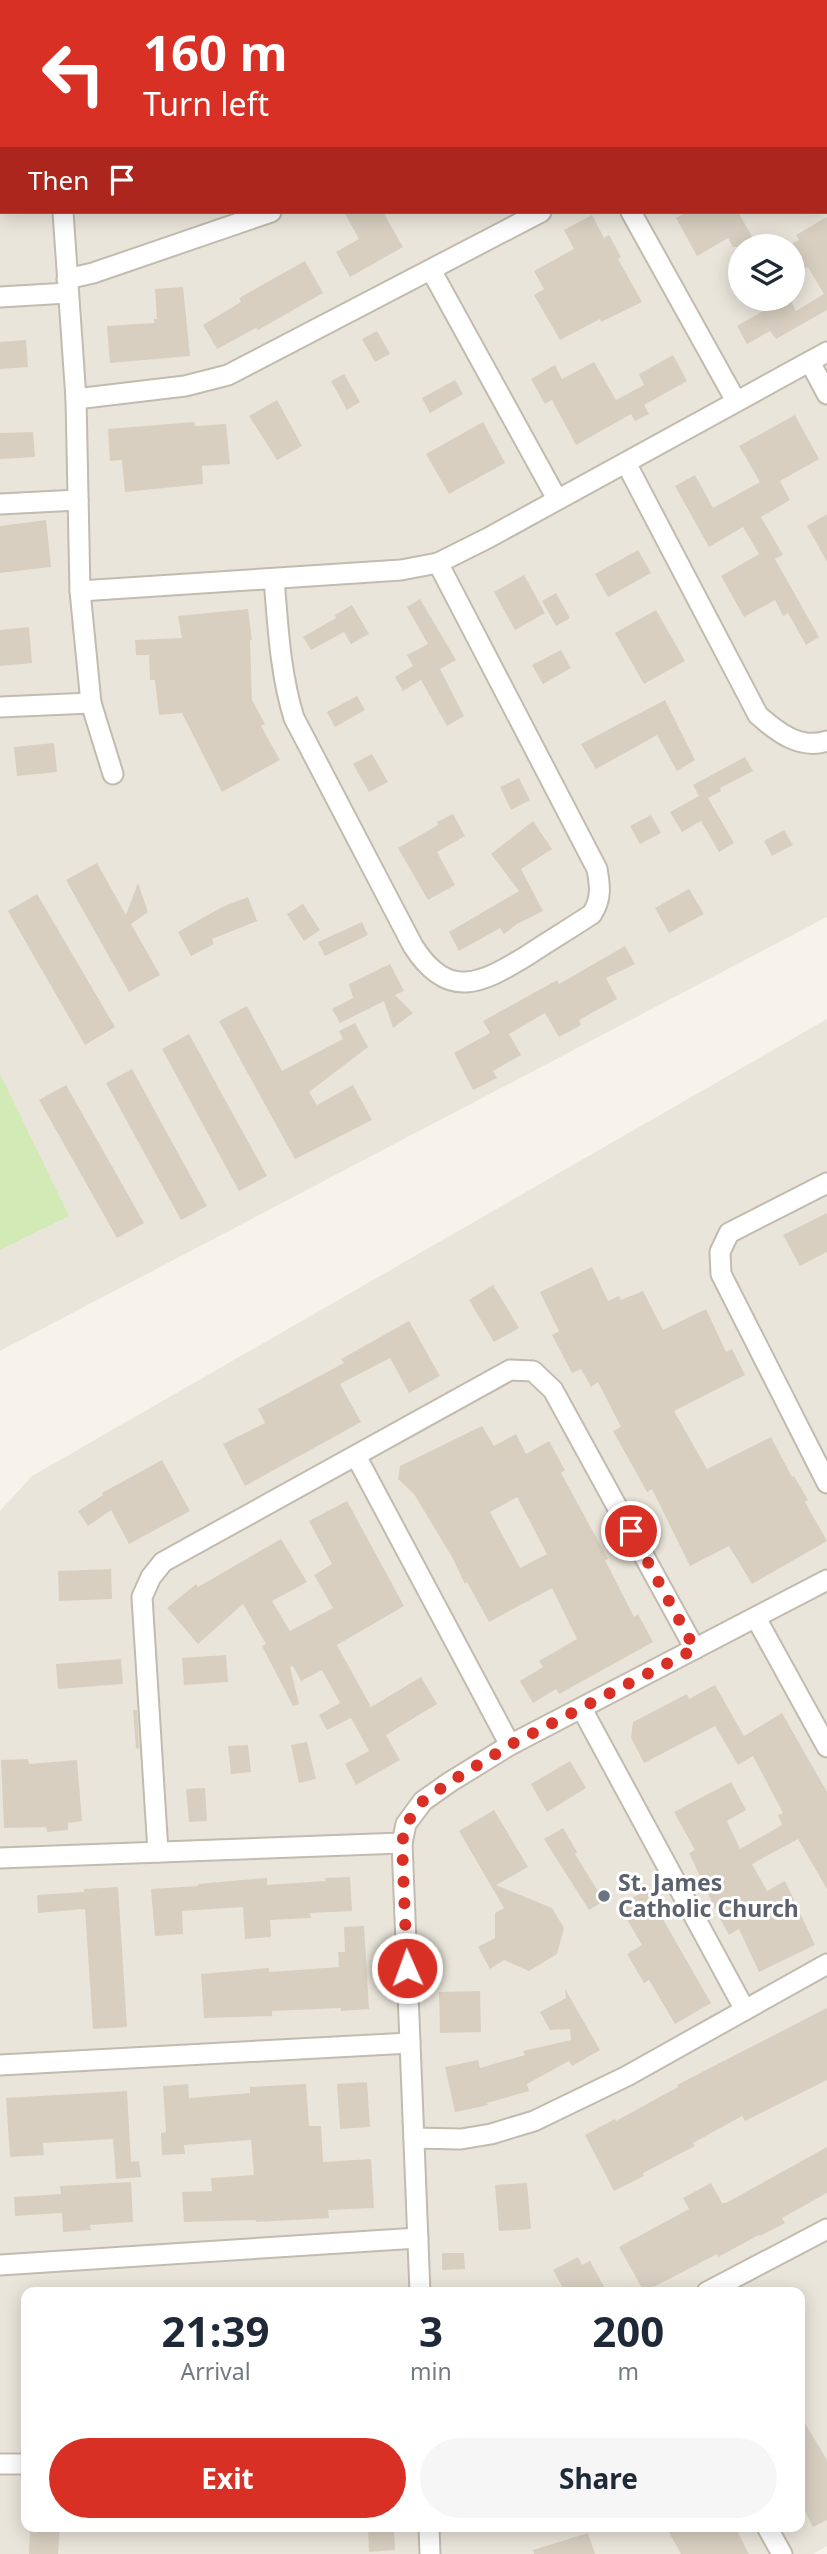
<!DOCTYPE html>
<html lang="en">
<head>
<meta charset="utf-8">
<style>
	:root { --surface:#fff; --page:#f6f6f7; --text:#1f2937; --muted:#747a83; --accent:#d93025 }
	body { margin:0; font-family:"Noto Sans",sans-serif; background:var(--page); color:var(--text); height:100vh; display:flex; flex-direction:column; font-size:26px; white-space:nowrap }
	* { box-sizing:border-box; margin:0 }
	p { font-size:23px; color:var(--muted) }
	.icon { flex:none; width:38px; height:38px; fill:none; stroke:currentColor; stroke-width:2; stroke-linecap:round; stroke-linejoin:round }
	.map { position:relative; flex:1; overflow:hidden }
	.details { position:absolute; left:21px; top:2287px; width:784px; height:245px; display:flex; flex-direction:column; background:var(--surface); border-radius:14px; box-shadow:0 4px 18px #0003 }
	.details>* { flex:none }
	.guide { position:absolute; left:0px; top:0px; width:828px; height:214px; box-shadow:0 4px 18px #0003; background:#d93025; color:#fff; overflow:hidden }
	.fabs { position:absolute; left:728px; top:234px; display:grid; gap:14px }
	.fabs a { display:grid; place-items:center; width:77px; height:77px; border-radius:50%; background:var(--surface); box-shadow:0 4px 18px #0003; font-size:35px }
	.pin { position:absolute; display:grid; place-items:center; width:60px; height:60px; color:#fff; margin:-30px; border:4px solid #fff; border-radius:50%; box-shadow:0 2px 7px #0007 }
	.me { position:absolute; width:77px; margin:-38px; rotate:358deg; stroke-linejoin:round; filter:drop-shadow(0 0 5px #0008) }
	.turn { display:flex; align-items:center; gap:24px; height:147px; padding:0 28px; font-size:32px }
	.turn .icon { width:91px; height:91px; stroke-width:2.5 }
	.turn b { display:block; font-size:49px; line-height:60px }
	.then { display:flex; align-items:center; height:66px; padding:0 28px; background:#0003; gap:14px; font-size:26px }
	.eta { display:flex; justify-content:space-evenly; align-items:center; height:119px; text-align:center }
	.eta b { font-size:42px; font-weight:700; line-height:49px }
	.cta { display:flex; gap:14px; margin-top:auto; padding:14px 28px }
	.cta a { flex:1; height:80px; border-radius:42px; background:var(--accent); color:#fff; font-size:28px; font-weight:700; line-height:80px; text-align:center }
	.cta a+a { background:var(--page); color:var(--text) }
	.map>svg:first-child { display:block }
	.residential { fill:#eae5da; fill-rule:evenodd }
	.green { fill:#d2eab5 }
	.building { fill:#d8cfc1; fill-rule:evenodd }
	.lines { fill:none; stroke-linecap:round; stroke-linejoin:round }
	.minor-casing { stroke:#c2bbae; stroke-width:23 }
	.minor { stroke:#fff; stroke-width:19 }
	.route { stroke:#d93025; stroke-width:12; stroke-dasharray:0 21.6 }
	.worship-dot { fill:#6b7280; stroke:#fff; stroke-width:2.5 }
	.labels { text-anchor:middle; stroke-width:6; stroke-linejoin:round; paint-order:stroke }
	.worship-label { font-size:23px; font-weight:bold; fill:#5b616d; stroke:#fff; text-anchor:start }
</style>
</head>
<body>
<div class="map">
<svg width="827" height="2554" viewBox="0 0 827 2554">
	<rect width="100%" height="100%" fill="#f6f3ec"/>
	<g class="residential">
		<path d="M0 0H827V917L0 1351ZM2 2H826V212H2ZM740 247H793V299H740Z"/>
		<path d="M827 1019V2546L813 2554H0V1511L32 1476ZM26 2292H800V2527H26Z"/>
	</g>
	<polygon class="green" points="0,1074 69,1216 0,1250"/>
	<g class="building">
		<polygon points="344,212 383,212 403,247 350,277 336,252 359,239"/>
		<polygon points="687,212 738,212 758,247 733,247 728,238 697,256 676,218"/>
		<polygon points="592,215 604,238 609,235 621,257 618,259 642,302 601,322 600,319 560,340 534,295 544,289 534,271 574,249 564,230"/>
		<polygon points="827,217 827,310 776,339 770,331 747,344 737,326 783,299 790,299 796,311 824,294 808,267 793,275 793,243 799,240 796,235"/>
		<polygon points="305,261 323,293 258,330 256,328 217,349 203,325 241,302 239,298"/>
		<polygon points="183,287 190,356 110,363 107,326 154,323 154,319 157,319 155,289"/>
		<polygon points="377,331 390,354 375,362 362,339"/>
		<polygon points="26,340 28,367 0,369 0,342"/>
		<polygon points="673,355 687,381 644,405 649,414 635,421 631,414 576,445 552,400 545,404 531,379 555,365 562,379 594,362 616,400 644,385 639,374"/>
		<polygon points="344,374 360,402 347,410 331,381"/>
		<polygon points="455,380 463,394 430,413 422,398"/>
		<polygon points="277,400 302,446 277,460 249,416"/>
		<polygon points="795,415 819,459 780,481 790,500 761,517 783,555 775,559 819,637 806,645 788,613 783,616 775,600 744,617 721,576 759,554 743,527 709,547 675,486 695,475 713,508 760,482 739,446"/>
		<polygon points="194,422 195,426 226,424 230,464 202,466 203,484 125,492 122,460 110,461 108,429"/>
		<polygon points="483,422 505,463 449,494 426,454"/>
		<polygon points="33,432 35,457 0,459 0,433"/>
		<polygon points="827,514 827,562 807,526"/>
		<polygon points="46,520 51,567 0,573 0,526"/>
		<polygon points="638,550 651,573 608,597 595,574"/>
		<polygon points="524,575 545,613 515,630 494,592"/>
		<polygon points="556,593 570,618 556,626 542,601"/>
		<polygon points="420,599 456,660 440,669 464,716 447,726 421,680 403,691 395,677 413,666 407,655 428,644 407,607"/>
		<polygon points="352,605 369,634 351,644 344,632 311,650 303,637 336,618 335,615"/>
		<polygon points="248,609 252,640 250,640 252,700 265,724 261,726 280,760 222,792 182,713 159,715 155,680 150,680 149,655 136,655 135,640 182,638 178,616"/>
		<polygon points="656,610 685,661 644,684 615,633"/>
		<polygon points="29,627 32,663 0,666 0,630"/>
		<polygon points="561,650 571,668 543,684 532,665"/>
		<polygon points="357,696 365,710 335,727 327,712"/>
		<polygon points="665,700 695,760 677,771 657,735 596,769 581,744"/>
		<polygon points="54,743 57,772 17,776 14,747"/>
		<polygon points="372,754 388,782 369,792 353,764"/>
		<polygon points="745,757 753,771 720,788 721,791 708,798 734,843 719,852 701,821 682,832 670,812 699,796 693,785"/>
		<polygon points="519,778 530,800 511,810 500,787"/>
		<polygon points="453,814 465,836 437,852 455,885 428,900 398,848 438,825 437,822"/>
		<polygon points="651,815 661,833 640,844 630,826"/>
		<polygon points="533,821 552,849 521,869 543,911 517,924 504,934 500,928 459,951 449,932 519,891 491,854"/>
		<polygon points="784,830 793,845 772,856 764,841"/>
		<polygon points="97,863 126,915 138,883 148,912 131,924 160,975 129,992 66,880"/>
		<polygon points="689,889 704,914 669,933 655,908"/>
		<polygon points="37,894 115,1027 85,1045 8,911"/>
		<polygon points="248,897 257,921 212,939 214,944 191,956 178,932 222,907"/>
		<polygon points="303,904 320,930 304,941 287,914"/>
		<polygon points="362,922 368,935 325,956 318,942"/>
		<polygon points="625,946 635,964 606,978 617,999 579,1020 581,1025 559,1037 545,1013 509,1034 521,1055 493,1071 497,1078 473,1090 454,1053 490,1033 483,1021 557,980 559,984"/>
		<polygon points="390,964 404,991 395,995 413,1013 393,1028 384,1001 340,1023 332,1009 353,998 349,984"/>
		<polygon points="247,1006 282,1071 343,1039 339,1031 355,1023 368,1047 309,1092 317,1105 353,1085 372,1120 295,1159 219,1021"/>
		<polygon points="189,1034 267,1176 239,1191 162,1049"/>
		<polygon points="132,1069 207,1206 181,1220 106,1083"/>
		<polygon points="66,1085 144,1223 117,1238 39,1100"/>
		<polygon points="827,1213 827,1252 800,1266 783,1235"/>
		<polygon points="592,1267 608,1301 619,1296 621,1300 643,1291 663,1330 706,1309 726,1352 732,1349 745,1375 674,1411 707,1469 771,1437 792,1477 794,1476 808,1500 805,1502 827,1541 752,1584 729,1546 690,1566 652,1489 647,1492 613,1431 621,1427 598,1382 591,1387 581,1369 572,1373 552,1335 559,1331 540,1292"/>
		<polygon points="493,1285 519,1328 494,1342 469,1300"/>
		<polygon points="409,1321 440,1376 409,1393 390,1358 340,1384 361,1422 245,1486 223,1444 265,1423 258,1409 344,1363 341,1359"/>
		<path d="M482 1426 494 1446 516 1434 526 1454 549 1441 565 1470 561 1473 608 1559 605 1560 634 1617 638 1614 653 1642 559 1694 556 1689 533 1703 520 1681 543 1667 539 1661 577 1639 552 1588 489 1622 467 1582 465 1584 452 1557 414 1494 398 1479 400 1466ZM517 1497 547 1554 520 1568 490 1512Z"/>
		<polygon points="162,1460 190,1511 129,1544 111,1510 88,1526 78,1511 103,1495 102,1493"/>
		<polygon points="347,1501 404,1606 337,1645 371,1707 421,1677 437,1704 386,1735 400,1760 356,1785 345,1764 369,1751 351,1718 327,1730 319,1715 340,1703 322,1670 301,1681 293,1666 290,1667 299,1704 293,1706 262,1646 266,1644 243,1604 198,1644 167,1608 196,1584 198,1587 281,1539 307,1582 272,1601 290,1631 333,1608 314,1575 332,1564 309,1521"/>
		<polygon points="111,1569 112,1599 59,1601 58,1571"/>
		<polygon points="226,1655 228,1682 184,1685 182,1658"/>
		<polygon points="121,1659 123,1684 58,1689 56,1664"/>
		<polygon points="715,1685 744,1736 782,1713 827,1792 827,1889 798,1839 752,1864 767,1891 785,1881 815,1945 759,1972 739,1929 729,1935 718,1915 689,1853 695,1850 674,1812 731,1782 746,1810 727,1821 740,1849 782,1825 778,1815 783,1813 753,1756 738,1765 715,1726 644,1763 631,1738 633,1722 687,1694 689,1699"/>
		<polygon points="133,1710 137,1710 139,1749 136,1748"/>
		<polygon points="307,1742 316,1779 299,1783 291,1745"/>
		<polygon points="248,1745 251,1772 231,1774 228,1746"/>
		<polygon points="28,1759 29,1764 77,1760 82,1821 68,1823 68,1830 47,1832 46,1827 4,1828 1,1760"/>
		<polygon points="570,1761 586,1788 547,1812 531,1784"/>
		<polygon points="205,1788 207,1821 189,1822 186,1789"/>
		<polygon points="494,1810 528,1867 496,1885 552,1908 564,1928 557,1954 529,1971 504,1960 490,1969 478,1947 495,1938 495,1913 504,1908 459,1831"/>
		<polygon points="563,1828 577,1852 575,1854 604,1901 589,1910 544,1839"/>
		<polygon points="350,1877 352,1911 310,1913 311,1918 270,1920 271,1937 245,1939 243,1907 182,1911 183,1934 155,1936 151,1889 198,1886 198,1884 242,1880 267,1878 267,1885 326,1881 325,1878"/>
		<polygon points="118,1887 127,2027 93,2029 85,1909 38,1913 37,1895 84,1892 84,1889"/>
		<polygon points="646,1890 711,2003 675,2024 649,1980 644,1983 627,1954 642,1945 619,1906"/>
		<polygon points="364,1926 369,2009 341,2011 341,2008 272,2011 272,2016 204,2018 201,1974 269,1968 269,1972 339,1967 338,1952 345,1952 344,1927"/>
		<polygon points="565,1989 600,2050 572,2066 569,2061 527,2084 529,2091 487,2103 488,2105 455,2112 445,2067 478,2060 480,2068 525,2055 523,2051 571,2040 570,2029 550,2030 540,2012 566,1998"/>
		<polygon points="480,1991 481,2032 440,2033 439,1992"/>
		<polygon points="827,2008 827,2080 745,2121 742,2116 693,2143 695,2146 643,2173 644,2176 614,2191 585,2135 615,2119 616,2121 678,2087 677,2085"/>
		<polygon points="367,2082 370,2127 340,2129 337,2084"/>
		<polygon points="188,2084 189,2098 250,2093 250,2087 306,2084 309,2126 321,2126 323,2162 371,2159 374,2208 328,2210 329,2218 256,2222 256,2220 184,2222 182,2192 212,2191 211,2178 254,2175 251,2140 184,2145 185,2154 162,2155 161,2133 166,2132 163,2086"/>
		<polygon points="127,2091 131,2162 139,2161 141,2177 116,2179 113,2139 43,2143 44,2155 10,2157 6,2098"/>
		<polygon points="827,2147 827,2193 782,2218 785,2223 760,2236 759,2235 718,2257 717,2254 644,2292 619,2247 689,2209 683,2198 711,2183 722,2203 726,2203"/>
		<polygon points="131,2182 133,2222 90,2225 91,2230 63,2232 62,2213 15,2216 14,2197 61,2194 60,2186"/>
		<polygon points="527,2183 531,2229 499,2231 495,2185"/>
		<polygon points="442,2253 464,2253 465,2269 442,2270"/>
		<polygon points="578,2257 582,2265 590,2261 607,2292 565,2292 553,2270"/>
		<polygon points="800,2415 827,2460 827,2520 813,2527 800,2502"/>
		<polygon points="30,2527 60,2527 58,2554 29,2554"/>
		<polygon points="368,2527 394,2527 395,2550 369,2552"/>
		<polygon points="666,2527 735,2527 749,2554 681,2554"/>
		<polygon points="588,2533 595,2554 534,2554 533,2550"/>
	</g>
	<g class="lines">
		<g class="minor-casing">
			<g id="minor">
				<polyline points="51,0 51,2"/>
				<polyline points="300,0 301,2"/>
				<polyline points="421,2 424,0"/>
				<polyline points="666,2 669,0"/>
				<polyline points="0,95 2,95"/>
				<polyline points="826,115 827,115"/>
				<polyline points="826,136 827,138"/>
				<polyline points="63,212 76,399 80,591 91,703 113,774"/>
				<polyline points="631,212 736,401"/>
				<polyline points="431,270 557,499"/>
				<polyline points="67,279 93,273 271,212"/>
				<polyline points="0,297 68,293"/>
				<polyline points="810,362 827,394"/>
				<polyline points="76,399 185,386 228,375 541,212"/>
				<path d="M626 463 758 715C777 732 800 750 827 741"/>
				<polyline points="0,504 78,500"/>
				<path d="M274 579C278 626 280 673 294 718L413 946C448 1001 481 984 528 955 549 941 571 928 592 914 602 898 600 886 597 869L438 563"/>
				<polyline points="80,591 401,570 438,563 488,538 827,352"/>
				<polyline points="0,707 91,703"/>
				<polyline points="827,1183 729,1233 720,1252 721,1274 827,1483"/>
				<polyline points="356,1456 510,1745"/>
				<polyline points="756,1618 827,1747"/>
				<polyline points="582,1709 745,2010"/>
				<polyline points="158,1852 142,1597 151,1577 163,1562 510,1370 533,1371 553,1390 695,1649"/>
				<polyline points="0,1858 402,1843"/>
				<polyline points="0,2065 410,2043"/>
				<polyline points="414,2138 461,2139 491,2134 534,2121 627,2076 827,1964"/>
				<polyline points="0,2265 418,2238"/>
				<polyline points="420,2292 402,1843 406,1824 423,1801 450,1782 510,1745 827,1580"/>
				<polyline points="707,2292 827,2229"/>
				<polyline points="0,2464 26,2464"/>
				<polyline points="429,2527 430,2554"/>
				<polyline points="767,2527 782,2554"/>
			</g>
		</g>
		<use href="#minor" class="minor"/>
	</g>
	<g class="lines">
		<polyline class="route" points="407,1968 402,1843 406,1824 423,1801 450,1782 510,1745 695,1649 631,1531"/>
	</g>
	<circle class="worship-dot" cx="604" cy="1896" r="7"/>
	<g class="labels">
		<g class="worship-label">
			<text x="618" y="1891">St. James<tspan x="618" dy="26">Catholic Church</tspan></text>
		</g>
	</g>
</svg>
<div class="fabs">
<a><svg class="icon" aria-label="layers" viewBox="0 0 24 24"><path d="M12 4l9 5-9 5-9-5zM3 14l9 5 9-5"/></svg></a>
</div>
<div class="pin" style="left:631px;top:1531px;background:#d93025"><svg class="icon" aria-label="arrive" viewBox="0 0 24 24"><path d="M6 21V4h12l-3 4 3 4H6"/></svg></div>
<svg class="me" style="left:407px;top:1968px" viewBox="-20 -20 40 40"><circle r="17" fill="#d93025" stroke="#fff" stroke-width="3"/><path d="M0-11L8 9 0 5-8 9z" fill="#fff"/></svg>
<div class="guide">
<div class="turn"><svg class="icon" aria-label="left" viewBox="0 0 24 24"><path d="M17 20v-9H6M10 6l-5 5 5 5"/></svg><div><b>160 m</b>Turn left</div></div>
<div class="then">Then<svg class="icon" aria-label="arrive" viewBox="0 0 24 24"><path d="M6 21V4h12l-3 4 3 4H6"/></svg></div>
</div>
<section class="details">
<div class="eta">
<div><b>21:39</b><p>Arrival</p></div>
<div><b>3</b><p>min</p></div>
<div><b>200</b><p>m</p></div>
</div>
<div class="cta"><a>Exit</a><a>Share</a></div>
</section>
</div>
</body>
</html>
